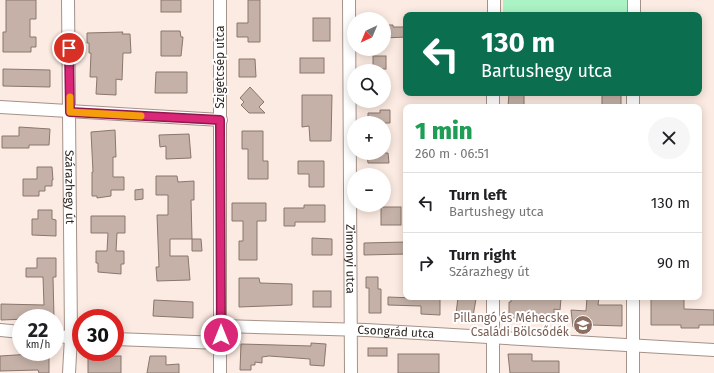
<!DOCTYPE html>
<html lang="en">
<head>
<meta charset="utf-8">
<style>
	:root { --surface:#fff; --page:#f6f6f6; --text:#202124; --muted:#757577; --line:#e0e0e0 }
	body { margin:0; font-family:"Fira Sans",sans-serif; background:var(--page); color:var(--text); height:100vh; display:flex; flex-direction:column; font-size:15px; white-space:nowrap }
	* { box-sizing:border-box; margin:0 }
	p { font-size:13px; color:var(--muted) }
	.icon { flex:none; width:22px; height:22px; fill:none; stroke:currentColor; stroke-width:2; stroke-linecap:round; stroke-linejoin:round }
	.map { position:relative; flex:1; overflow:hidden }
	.side { position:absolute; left:403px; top:104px; width:299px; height:196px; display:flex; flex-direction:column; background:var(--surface); border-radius:8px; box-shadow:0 2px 10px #0003 }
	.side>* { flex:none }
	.top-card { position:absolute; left:403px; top:12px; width:299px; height:84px; border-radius:8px; box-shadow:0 2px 10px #0003; background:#0b6e4f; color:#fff; overflow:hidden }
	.needle { width:26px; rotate:224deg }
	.buttons { position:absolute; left:347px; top:12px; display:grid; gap:8px }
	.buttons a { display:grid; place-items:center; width:44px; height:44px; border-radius:50%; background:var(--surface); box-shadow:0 2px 10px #0003; font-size:20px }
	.speed { position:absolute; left:12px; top:309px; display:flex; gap:8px; font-size:20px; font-weight:700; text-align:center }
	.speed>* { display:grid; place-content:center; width:52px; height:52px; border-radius:50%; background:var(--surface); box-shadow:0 2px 10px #0003; line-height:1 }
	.speed small { font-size:10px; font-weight:400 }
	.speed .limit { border:6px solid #d22; background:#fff; color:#111 }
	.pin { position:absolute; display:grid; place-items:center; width:34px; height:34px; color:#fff; margin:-17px; border:2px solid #fff; border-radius:50%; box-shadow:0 1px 4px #0007 }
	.me { position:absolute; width:44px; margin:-22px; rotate:0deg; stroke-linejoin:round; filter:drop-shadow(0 0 3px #0008) }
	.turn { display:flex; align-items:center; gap:14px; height:84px; padding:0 12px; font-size:18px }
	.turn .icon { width:52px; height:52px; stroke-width:2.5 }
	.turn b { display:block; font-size:28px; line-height:34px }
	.round { display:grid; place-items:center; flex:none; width:42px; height:42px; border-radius:21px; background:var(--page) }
	.head { display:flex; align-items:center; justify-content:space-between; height:68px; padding:0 12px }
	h1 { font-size:24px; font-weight:800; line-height:30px; color:#1e9e55 }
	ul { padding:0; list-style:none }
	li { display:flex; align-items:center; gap:12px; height:60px; padding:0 12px; border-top:1px solid var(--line) }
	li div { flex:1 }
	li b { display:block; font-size:15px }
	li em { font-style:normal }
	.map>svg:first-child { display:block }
	.green { fill:#abf3c4 }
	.building { fill:#c5b1a7; stroke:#89766c }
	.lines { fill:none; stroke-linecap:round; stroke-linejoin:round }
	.street-casing { stroke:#a59288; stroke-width:14 }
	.street { stroke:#fff; stroke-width:12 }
	.route-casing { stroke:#8e194d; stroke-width:10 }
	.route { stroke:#db2777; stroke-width:7 }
	.slow { stroke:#f59e0b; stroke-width:7 }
	.labels { text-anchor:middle; stroke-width:4; stroke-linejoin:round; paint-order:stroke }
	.street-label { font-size:12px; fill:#2f2723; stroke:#fff }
	.education-label { font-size:12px; fill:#785e54; stroke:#fff; text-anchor:end }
</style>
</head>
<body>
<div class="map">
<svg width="714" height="373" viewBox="0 0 714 373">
	<rect width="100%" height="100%" fill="#fcebe2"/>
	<rect class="green" x="503" y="0" width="125" height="15"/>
	<g class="building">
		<polygon points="6,0 36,0 36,19 30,19 30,37 36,37 36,47 31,47 31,52 3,52 3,32 6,32"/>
		<rect x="161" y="0" width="20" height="12"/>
		<polygon points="248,0 260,0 260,42 248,42 248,37 237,37 237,23 248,23"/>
		<rect x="313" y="18" width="17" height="23"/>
		<polygon points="384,25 393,25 393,27 406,27 406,37 384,38"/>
		<polygon points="161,31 180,31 181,37 183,37 181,56 161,56"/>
		<polygon points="123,32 122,34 130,34 131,53 123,53 122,80 116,79 116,95 96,94 97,77 90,77 91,53 89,53 89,43 87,43 87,33"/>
		<rect x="373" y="56" width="13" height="13"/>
		<rect x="300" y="58" width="24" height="15"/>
		<polygon points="239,59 255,59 256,77 239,77"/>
		<polygon points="3,69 50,70 50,87 3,86"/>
		<polygon points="156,72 187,72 187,93 155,93"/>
		<polygon points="250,87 264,102 259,107 265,113 249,113 241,105 244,102 240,98"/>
		<polygon points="509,93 524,93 524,107 508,107"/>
		<rect x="602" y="93" width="19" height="14"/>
		<polygon points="302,95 332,95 331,141 310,141 309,126 302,127"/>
		<polygon points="380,110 390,110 390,123 368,123 368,113 380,113"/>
		<polygon points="19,127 50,129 49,145 29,145 29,148 2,148 2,136 19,136"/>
		<polygon points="115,130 116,157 113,157 113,177 124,177 124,190 111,190 111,196 97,198 97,196 92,196 92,172 93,172 91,132"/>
		<polygon points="242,131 263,131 263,161 268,161 268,179 248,179 248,149 242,149"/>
		<polygon points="189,134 191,158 166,159 166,146 160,147 159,135"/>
		<polygon points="367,153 388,153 389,163 368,163"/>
		<polygon points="298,161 324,161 324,187 309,187 309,174 298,174"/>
		<polygon points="37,167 52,167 53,180 52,180 52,186 45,186 45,191 39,191 39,196 23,196 23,179 37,179"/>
		<polygon points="156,176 177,176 178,182 194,181 194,200 191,200 192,239 201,239 202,251 192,251 192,239 170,239 170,256 188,256 190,280 157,281 156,267 159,267 157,215 168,215 168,195 156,195"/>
		<polygon points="143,189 143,199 135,200 135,190"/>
		<polygon points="232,203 266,203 266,221 257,221 257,260 239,260 239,241 243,241 243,221 232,221"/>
		<polygon points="304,205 325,205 325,222 295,222 295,226 284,226 284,208 304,208"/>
		<rect x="381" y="207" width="20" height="18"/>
		<polygon points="38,210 52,210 52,219 56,220 56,236 32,235 32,219 38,219"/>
		<polygon points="91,216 125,216 125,233 117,233 116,251 124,251 124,264 121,264 121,274 98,272 98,263 96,263 96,251 107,251 108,233 91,233"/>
		<polygon points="312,238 332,239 332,255 312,255"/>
		<polygon points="406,242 406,254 364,255 364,243"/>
		<polygon points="37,258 56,258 56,277 53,277 54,318 1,320 1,304 44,305 43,277 26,277 26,268 37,268"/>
		<polygon points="366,277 378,277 378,289 381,289 381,313 369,313 369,288 366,288"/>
		<polygon points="239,278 259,278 260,283 292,284 292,305 239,307"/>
		<rect x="313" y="291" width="18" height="16"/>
		<polygon points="388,297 440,299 440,315 421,314 421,306 388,305"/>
		<polygon points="458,297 476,299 473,316 456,314"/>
		<polygon points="511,297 556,297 561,298 560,310 554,309 554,318 525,316 525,318 509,318 509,302 511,302"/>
		<polygon points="587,297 599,297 598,305 622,305 622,326 591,325 590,328 573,327 571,310 586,311"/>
		<polygon points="651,297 684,297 684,309 714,310 714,325 699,325 699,328 681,328 681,325 651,325"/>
		<polygon points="154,300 193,302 193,318 153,316"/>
		<polygon points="311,343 326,344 324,366 310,365 310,359 269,356 262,357 262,363 255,362 255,365 251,365 251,370 240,370 241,344 311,346"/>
		<rect x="368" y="348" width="19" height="8"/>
		<polygon points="32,352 49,352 49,373 39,373 38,370 0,371 0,356 32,354"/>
		<rect x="398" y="354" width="41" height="19"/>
		<polygon points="508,354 532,354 532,361 559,361 559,373 510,373"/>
		<rect x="88" y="356" width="33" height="17"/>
		<polygon points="150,356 166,356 166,365 179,364 179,373 147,373"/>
	</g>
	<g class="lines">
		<g class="street-casing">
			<g id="street">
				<path id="s1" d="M68 0 71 337 69 373"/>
				<polyline points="220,0 220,373"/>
				<path id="s2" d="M349 0 351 373"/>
				<polyline points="494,15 494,0"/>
				<polyline points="634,15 634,0"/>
				<polyline points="0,107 221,120"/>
				<polyline points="493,107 493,93"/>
				<polyline points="633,107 633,93"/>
				<polyline points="493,297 493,373"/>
				<polyline points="633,297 633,373"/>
				<path id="s3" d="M221 326 366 330 714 350"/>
				<polyline points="0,330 21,332"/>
				<polyline points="55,336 81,338"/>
				<polyline points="115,339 221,343"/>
			</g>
		</g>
		<use href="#street" class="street"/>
	</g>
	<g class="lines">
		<g class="route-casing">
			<polyline id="route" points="69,48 70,112 220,120 221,335"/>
		</g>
		<use href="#route" class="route"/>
		<polyline class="slow" points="70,97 70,112 141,116"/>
	</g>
	<defs>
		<g id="school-disc" transform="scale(1)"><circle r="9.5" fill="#8d6e63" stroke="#fff"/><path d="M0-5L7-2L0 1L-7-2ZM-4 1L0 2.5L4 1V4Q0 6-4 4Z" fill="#fff"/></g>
	</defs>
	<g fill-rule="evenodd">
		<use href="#school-disc" x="583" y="325"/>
	</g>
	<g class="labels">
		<g class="street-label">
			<text transform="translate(220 67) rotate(-90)" y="4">Szigetcsép utca</text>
			<text dy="4" stroke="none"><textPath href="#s1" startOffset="187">Szárazhegy út</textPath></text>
			<text dy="4" stroke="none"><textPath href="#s2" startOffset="259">Zimonyi utca</textPath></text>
			<text dy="4" stroke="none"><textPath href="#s3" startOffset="175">Csongrád utca</textPath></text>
		</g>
		<g class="education-label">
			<text x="569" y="322">Pillangó és Méhecske<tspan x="569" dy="14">Családi Bölcsődék</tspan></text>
		</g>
	</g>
</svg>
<div class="buttons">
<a><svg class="needle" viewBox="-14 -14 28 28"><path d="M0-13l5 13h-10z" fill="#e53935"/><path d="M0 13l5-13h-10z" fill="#757577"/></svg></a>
<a><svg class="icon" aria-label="search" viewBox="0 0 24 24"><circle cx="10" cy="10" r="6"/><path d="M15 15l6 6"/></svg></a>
<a>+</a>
<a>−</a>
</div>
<div class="speed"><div>22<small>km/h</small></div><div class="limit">30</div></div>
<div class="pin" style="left:69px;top:48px;background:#d93025"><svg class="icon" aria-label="arrive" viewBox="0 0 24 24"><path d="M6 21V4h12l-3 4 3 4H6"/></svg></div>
<svg class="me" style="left:221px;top:335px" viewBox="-20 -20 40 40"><circle r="17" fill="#db2777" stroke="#fff" stroke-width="3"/><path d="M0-11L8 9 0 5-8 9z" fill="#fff"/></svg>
<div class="top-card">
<div class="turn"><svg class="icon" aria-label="left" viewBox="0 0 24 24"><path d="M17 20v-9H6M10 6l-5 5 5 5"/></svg><div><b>130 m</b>Bartushegy utca</div></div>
</div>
<section class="side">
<div class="head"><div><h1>1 min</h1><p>260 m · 06:51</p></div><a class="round"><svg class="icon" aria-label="close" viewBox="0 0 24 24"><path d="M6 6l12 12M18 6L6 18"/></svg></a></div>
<ul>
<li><svg class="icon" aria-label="left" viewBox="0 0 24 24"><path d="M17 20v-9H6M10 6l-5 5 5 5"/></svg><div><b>Turn left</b><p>Bartushegy utca</p></div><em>130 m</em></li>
<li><svg class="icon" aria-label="right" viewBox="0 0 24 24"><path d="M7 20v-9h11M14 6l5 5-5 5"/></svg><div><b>Turn right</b><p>Szárazhegy út</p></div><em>90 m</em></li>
</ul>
</section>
</div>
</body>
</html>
